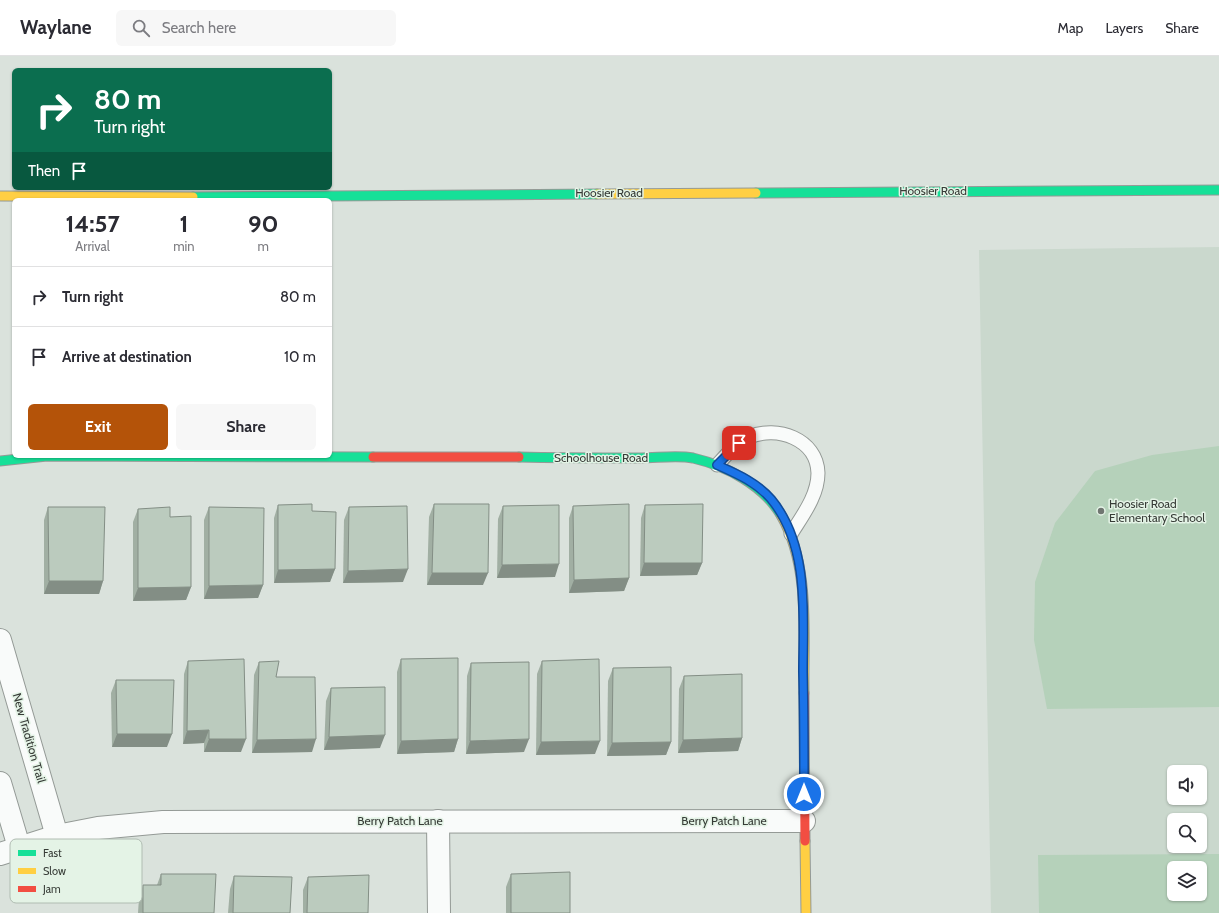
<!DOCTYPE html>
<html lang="en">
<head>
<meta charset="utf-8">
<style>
	:root { --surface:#fff; --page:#f7f7f7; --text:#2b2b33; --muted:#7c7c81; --line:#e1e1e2; --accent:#b45309 }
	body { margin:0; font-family:Cabin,sans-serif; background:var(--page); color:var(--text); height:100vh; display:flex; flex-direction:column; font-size:15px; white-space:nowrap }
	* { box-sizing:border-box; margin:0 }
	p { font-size:13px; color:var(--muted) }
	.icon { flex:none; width:22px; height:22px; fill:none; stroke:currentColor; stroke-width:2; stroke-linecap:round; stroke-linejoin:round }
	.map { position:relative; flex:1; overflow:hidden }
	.sheet { position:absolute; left:12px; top:142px; width:320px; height:260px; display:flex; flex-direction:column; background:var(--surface); border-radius:6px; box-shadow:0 1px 3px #0004 }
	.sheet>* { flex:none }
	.guide { position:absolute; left:12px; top:12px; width:320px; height:122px; border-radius:6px; box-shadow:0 1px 3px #0004; background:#0b6e4f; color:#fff; overflow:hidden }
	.fabs { position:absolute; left:1167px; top:709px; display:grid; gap:8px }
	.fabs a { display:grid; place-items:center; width:40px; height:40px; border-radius:6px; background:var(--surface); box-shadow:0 1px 3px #0004; font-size:20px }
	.pin { position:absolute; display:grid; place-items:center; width:34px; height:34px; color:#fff; margin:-17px; border-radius:8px; box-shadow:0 2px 6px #0006 }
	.me { position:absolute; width:44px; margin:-22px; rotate:0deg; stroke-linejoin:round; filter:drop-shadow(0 0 3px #0008) }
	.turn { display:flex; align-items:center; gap:14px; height:84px; padding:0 16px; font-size:18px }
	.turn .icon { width:52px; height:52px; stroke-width:2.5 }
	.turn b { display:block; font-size:28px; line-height:34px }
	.then { display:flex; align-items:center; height:38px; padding:0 16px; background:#0003; gap:8px; font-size:15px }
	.eta { display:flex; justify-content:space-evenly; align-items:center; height:68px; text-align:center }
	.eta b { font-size:24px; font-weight:800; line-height:28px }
	.cta { display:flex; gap:8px; margin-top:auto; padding:8px 16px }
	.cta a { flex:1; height:46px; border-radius:6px; background:var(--accent); color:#fff; font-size:16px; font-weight:800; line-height:46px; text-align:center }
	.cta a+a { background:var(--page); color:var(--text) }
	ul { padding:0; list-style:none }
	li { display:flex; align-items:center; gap:12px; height:60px; padding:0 16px; border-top:1px solid var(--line) }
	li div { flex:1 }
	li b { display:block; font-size:15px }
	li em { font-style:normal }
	header { display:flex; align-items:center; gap:24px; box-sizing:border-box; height:56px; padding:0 20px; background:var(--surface); border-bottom:1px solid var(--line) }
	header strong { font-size:19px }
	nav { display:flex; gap:22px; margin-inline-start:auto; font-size:14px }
	.search { width:280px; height:36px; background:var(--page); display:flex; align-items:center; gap:10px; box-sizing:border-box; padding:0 14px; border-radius:6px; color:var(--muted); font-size:15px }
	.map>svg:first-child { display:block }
	.built { fill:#cad8cd; fill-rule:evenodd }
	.grass { fill:#b5d1ba; fill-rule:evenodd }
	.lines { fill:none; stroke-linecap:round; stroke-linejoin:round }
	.lane-casing { stroke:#949a96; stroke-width:15 }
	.street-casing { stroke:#949a96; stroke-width:24 }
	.fast-casing { stroke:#949a96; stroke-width:11 }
	.slow-casing { stroke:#949a96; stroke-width:11 }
	.jam-casing { stroke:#949a96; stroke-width:11 }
	.lane { stroke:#f9fbfa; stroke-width:13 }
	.street { stroke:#f9fbfa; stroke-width:22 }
	.fast { stroke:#16e098; stroke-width:9 }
	.slow { stroke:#ffcf43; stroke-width:9 }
	.jam { stroke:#f24e42; stroke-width:9 }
	.wall { fill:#a1afa3 }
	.shaded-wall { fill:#838e85 }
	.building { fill:#bbcbbe; stroke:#838e85 }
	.route-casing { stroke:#114b97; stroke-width:10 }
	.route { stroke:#1a73e8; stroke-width:7 }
	.poi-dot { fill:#707671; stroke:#e4f3e6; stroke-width:1.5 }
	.labels { text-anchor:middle; stroke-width:3; stroke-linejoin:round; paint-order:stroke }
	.street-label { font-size:12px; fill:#373c37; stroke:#e4f3e6 }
	.poi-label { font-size:12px; fill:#373c37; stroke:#e4f3e6; text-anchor:start }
	.key { fill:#e4f3e6; stroke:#b0bcb2; stroke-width:1 }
	.key-label { font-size:11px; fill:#373c37 }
</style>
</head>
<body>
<header>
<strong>Waylane</strong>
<div class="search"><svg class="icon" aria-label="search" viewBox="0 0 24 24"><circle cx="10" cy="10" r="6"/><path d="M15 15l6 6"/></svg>Search here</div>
<nav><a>Map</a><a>Layers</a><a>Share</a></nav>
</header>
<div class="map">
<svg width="1219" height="857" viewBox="0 0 1219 857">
	<rect width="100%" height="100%" fill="#dae2dc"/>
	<path class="built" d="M1219 191V857H991L979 194ZM1174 716H1200V742H1174ZM1174 764H1200V790H1174ZM1174 812H1200V838H1174Z"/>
	<g class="grass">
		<polygon points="1219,390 1219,651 1047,653 1034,584 1035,526 1055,467 1095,415 1152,399"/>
		<path d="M1219 798V857H1039L1038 799ZM1174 812H1200V838H1174Z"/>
	</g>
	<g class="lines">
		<g class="lane-casing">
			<path id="lane" d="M717 409C727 399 736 386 749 381 777 369 817 383 818 417 818 440 802 460 791 478"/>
		</g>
		<g class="street-casing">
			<g id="street">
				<polyline points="0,584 57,780"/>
				<polyline points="0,727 19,791"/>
				<polyline points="438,765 439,857"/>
				<polyline points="0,798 57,780 98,772 163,766 804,765"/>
			</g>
		</g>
		<g class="fast-casing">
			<g id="fast">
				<polyline points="756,137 1219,134"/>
				<polyline points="193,141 597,138"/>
				<path d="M519 401C559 402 600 402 641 402 657 402 677 399 693 402 727 410 763 429 781 459"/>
				<polyline points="0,405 47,400 373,401"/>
			</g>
		</g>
		<g class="slow-casing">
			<g id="slow">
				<polyline points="597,138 756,137"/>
				<polyline points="0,140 193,141"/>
				<path d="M781 459C811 511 803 579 804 637"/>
				<polyline points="805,785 806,857"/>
			</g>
		</g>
		<g class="jam-casing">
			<g id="jam">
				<polyline points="373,401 519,401"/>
				<polyline points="804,637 805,785"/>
			</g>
		</g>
		<use href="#lane" class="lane"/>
		<use href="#street" class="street"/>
		<use href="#fast" class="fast"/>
		<use href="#slow" class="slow"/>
		<use href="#jam" class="jam"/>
	</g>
	<g class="wall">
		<polygon points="434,448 483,529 427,529 429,461"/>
		<polygon points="278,449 312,455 335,513 330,526 274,527 274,462"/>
		<polygon points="645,449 702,507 697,519 640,520 641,462"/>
		<polygon points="503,450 555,521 497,522 498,463"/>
		<polygon points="573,450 629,522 624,535 569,537 569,462"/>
		<polygon points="48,451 103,525 99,538 44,538 44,464"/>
		<polygon points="209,451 263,529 258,542 204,543 204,464"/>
		<polygon points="349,451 403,526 343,527 344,464"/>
		<polygon points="138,453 170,461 191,531 186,544 133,545 133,466"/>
		<polygon points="401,603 458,683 454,696 397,698 397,616"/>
		<polygon points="188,605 241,696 204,696 204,687 183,688 184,618"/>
		<polygon points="542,605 595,698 536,699 537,618"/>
		<polygon points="259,606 276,621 312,696 252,697 254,619"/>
		<polygon points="471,607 524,696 466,698 467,620"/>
		<polygon points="613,612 671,686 666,699 607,700 608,625"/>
		<polygon points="684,620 742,682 738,695 678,697 679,633"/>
		<polygon points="116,624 167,691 112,691 111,637"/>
		<polygon points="331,632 380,692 324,694 326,645"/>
		<polygon points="161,818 214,857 138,857 139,842 143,829 157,829"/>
		<polygon points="511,818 570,857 506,857 506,831"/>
		<polygon points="234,820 290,857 228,857 230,833"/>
		<polygon points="308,821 368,857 303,857 303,834"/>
	</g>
	<g class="shaded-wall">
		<polygon points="644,507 702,507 697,519 640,520"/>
		<polygon points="559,508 555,521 497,522 502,509"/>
		<polygon points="335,513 330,526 274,527 278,514"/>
		<polygon points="408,513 403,526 343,527 348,515"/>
		<polygon points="432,517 488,517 483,529 427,529"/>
		<polygon points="629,522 624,535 569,537 574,524"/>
		<polygon points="49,525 103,525 99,538 44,538"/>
		<polygon points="263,529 258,542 204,543 209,530"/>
		<polygon points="191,531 186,544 133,545 138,532"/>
		<polygon points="209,674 204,687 183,688 187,675"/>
		<polygon points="117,678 172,678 167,691 112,691"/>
		<polygon points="385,679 380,692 324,694 329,681"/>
		<polygon points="742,682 738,695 678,697 683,684"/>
		<polygon points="209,683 246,683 241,696 204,696"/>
		<polygon points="316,683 312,696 252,697 257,684"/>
		<polygon points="458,683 454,696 397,698 401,685"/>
		<polygon points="529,683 524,696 466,698 470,685"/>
		<polygon points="600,685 595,698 536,699 541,686"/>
		<polygon points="671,686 666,699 607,700 612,687"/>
	</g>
	<g class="building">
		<polygon points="312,448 312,455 336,456 335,513 278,514 278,449"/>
		<polygon points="434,448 489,448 488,517 432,517"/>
		<polygon points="629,448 629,522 574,524 573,450"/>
		<polygon points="703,448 702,507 644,507 645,449"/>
		<polygon points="559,449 559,508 502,509 503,450"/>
		<polygon points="407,450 408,513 348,515 349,451"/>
		<polygon points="48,451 105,451 103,525 49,525"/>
		<polygon points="170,451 170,461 191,460 191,531 138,532 138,453"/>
		<polygon points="209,451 264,452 263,529 209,530"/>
		<polygon points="458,602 458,683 401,685 401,603"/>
		<polygon points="244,603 246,683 209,683 209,674 187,675 188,605"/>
		<polygon points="599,603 600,685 541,686 542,605"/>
		<polygon points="279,605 276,621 315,621 316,683 257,684 259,606"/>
		<polygon points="529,606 529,683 470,685 471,607"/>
		<polygon points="671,611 671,686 612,687 613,612"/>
		<polygon points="742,618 742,682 683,684 684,620"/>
		<polygon points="116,624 174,624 172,678 117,678"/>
		<polygon points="385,631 385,679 329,681 331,632"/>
		<polygon points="570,816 570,857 511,857 511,818"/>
		<polygon points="161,818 216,818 214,857 143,857 143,829 161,829"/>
		<polygon points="369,819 368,857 307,857 308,821"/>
		<polygon points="234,820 292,821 290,857 233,857"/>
	</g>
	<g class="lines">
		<g class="route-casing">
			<path id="route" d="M739 387 717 409C737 418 756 426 771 443 810 490 803 560 803 616 804 657 804 698 804 738"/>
		</g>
		<use href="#route" class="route"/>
	</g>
	<circle class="poi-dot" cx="1101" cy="455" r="4"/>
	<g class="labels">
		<g class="street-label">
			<text x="933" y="139">Hoosier Road</text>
			<text x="609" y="141">Hoosier Road</text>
			<text x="601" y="406">Schoolhouse Road</text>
			<text transform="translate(29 682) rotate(74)" y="4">New Tradition Trail</text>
			<text x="400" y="769">Berry Patch Lane</text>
			<text x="724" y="769">Berry Patch Lane</text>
		</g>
		<g class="poi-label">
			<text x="1109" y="452">Hoosier Road<tspan x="1109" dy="14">Elementary School</tspan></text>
		</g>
	</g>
	<rect x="10" y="783" width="132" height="64" rx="6" class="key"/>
	<rect x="18" y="794" width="18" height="6" fill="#16e098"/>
	<rect x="18" y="812" width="18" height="6" fill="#ffcf43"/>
	<rect x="18" y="830" width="18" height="6" fill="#f24e42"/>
	<g class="key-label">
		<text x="43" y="801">Fast</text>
		<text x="43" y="819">Slow</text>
		<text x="43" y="837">Jam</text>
	</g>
</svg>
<div class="fabs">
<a><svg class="icon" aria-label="sound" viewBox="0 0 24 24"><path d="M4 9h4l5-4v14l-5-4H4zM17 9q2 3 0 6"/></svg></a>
<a><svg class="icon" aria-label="search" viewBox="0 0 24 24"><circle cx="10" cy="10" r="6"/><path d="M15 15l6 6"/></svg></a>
<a><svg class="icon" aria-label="layers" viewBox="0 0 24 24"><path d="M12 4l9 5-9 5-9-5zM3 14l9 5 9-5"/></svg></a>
</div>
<div class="pin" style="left:739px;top:387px;background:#d93025"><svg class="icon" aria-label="arrive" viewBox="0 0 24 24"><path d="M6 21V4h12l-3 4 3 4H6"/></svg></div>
<svg class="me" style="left:804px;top:738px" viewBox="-20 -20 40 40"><circle r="17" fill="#1a73e8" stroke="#fff" stroke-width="3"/><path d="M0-11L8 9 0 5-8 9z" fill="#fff"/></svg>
<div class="guide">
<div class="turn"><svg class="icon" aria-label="right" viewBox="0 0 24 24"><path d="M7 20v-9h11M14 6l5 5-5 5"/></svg><div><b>80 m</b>Turn right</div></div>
<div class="then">Then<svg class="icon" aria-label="arrive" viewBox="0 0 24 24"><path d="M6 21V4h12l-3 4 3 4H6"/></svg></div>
</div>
<section class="sheet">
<div class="eta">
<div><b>14:57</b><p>Arrival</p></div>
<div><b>1</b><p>min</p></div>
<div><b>90</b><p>m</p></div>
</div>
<ul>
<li><svg class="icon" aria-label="right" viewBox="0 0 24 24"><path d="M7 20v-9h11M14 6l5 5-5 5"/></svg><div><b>Turn right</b></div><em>80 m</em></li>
<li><svg class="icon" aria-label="arrive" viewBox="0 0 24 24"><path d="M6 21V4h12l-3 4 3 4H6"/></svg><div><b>Arrive at destination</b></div><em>10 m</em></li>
</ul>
<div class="cta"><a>Exit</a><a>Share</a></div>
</section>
</div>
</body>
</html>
